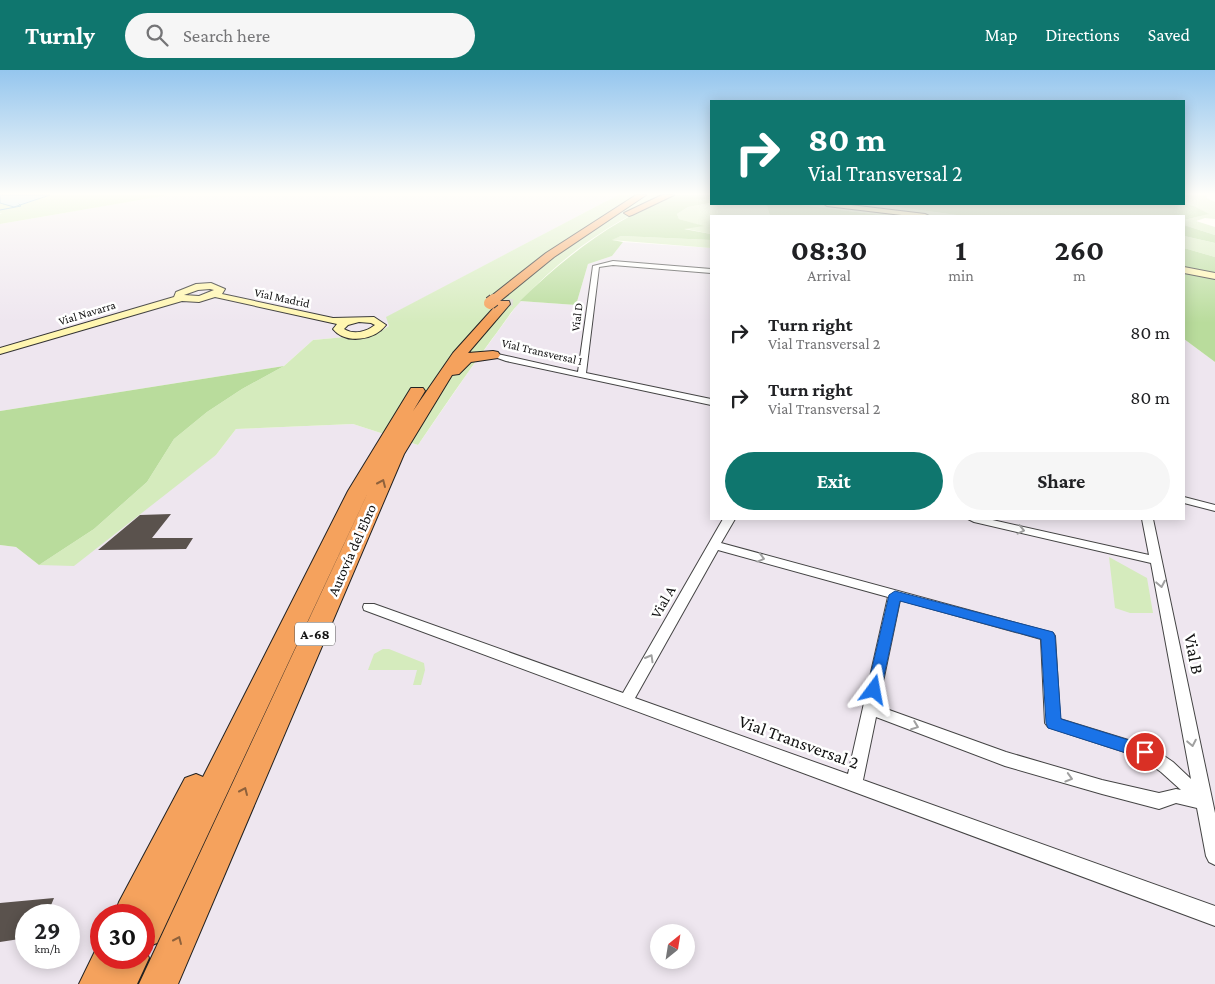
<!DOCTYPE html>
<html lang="en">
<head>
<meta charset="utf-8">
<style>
	:root { --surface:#fff; --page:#f6f6f6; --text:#202124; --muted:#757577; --accent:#0f766e }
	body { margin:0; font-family:"Crimson Pro",serif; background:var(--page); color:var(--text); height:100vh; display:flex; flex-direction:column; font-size:19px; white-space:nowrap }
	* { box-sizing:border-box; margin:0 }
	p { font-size:16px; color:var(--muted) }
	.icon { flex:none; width:28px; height:28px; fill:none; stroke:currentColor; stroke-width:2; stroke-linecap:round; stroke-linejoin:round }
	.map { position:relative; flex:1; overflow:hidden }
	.drawer { position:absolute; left:710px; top:145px; width:475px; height:305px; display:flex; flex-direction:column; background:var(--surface); border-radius:0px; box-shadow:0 2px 12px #0003 }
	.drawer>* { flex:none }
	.banner { position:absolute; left:710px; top:30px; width:475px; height:105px; border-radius:0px; box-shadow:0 2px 12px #0003; background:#0f766e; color:#fff; overflow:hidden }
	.needle { width:32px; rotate:30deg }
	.tools { position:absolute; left:650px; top:854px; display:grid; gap:10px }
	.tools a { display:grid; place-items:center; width:45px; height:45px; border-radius:50%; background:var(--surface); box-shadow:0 2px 12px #0003; font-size:25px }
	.speed { position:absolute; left:15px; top:834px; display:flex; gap:10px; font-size:25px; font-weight:700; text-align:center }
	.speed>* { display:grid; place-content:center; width:65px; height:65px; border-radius:50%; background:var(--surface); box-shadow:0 2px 12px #0003; line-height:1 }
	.speed small { font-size:12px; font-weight:400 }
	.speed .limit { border:8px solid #d22; background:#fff; color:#111 }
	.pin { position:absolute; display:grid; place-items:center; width:42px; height:42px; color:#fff; margin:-21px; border:2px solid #fff; border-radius:50%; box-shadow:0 1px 5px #0007 }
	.me { position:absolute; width:55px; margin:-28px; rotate:13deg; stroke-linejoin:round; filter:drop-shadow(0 0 4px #0008) }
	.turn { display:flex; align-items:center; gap:18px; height:105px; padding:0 15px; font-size:22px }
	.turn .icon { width:65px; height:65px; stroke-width:2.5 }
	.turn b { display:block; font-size:35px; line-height:42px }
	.eta { display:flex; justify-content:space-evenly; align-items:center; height:85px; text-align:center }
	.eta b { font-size:30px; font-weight:700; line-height:35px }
	.button { display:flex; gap:10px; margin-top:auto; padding:10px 15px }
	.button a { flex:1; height:58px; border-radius:30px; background:var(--accent); color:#fff; font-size:20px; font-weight:700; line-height:58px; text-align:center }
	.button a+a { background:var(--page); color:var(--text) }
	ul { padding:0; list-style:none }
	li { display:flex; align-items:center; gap:15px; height:65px; padding:0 15px }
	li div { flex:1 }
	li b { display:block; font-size:19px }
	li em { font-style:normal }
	header { display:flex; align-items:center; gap:30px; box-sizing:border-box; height:70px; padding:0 25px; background:var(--accent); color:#fff }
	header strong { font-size:24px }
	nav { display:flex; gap:28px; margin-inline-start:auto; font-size:18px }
	.search { width:350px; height:45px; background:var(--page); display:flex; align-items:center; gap:12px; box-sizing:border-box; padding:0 18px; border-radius:28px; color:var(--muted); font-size:19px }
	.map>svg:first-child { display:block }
	.industrial { fill:#eee6ef; fill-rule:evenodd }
	.green { fill:#d5ebbd }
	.forest { fill:#b9dc9c }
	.water { fill:#b9e0f7; stroke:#3f96cf }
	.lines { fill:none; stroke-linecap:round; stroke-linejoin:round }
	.stream { stroke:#3f96cf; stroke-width:1 }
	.building { fill:#5a524d }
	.street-tunnel { stroke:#dbdad3; stroke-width:7; stroke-dasharray:7 3; stroke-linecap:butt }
	.street-casing { stroke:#444; stroke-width:2 }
	.secondary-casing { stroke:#333; stroke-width:2 }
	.highway-casing { stroke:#222; stroke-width:2 }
	.street { fill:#fff; fill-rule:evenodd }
	.secondary { fill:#fff6b0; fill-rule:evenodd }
	.highway { fill:#f5a25d; fill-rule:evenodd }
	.highway-bridge-casing { stroke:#222; stroke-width:14; stroke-linecap:butt }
	.highway-bridge { stroke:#f5a25d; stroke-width:12 }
	.oneway { stroke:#8e613b }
	.oneway2 { stroke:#a0a0a0 }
	.route { fill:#1a73e8; stroke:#114b97 }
	.labels { text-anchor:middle; stroke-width:5; stroke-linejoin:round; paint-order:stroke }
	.far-street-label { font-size:12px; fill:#111; stroke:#fff }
	.shield { fill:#fff; stroke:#585858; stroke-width:1 }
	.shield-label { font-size:14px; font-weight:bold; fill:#111 }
	.street-label { font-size:15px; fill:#111; stroke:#fff }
	.near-street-label { font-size:18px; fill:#111; stroke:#fff }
</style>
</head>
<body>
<header>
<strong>Turnly</strong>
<div class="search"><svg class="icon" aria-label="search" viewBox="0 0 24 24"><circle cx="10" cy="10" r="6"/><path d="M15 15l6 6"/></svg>Search here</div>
<nav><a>Map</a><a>Directions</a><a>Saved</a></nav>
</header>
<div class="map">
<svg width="1215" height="914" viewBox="0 0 1215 914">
	<rect width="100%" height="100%" fill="#fffdf5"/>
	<g class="industrial">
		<polygon points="169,125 618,125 387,247 389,256 377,264 313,270 284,296 0,341 0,154"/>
		<path d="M623 172 711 178V449H1184V269L1215 292V914H0V475L16 477 39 495 216 385 236 359 353 354 418 375 469 301 520 231 576 235 588 194 612 186ZM26 845H69V888H26ZM101 845H144V888H101ZM659 862H686V890H659Z"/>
	</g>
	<g class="green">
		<polygon points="50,125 169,125 0,154 0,144 2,144 0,143 0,133 14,137"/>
		<path d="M618 125H675C617 147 564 184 522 230 511 241 502 256 492 269 466 304 442 340 418 375L353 354 236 359 216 385 74 496 39 495 94 459 147 412 174 369 207 342 242 319 284 296 313 270 377 264 389 256 386 247Z"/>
		<polygon points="1184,125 1207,125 1207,128 1215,132 1215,149 1205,148 1196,151 1215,157 1215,165 1184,155 1184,150 1208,144 1194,136 1184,133"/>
		<polygon points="711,133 763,134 767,136 770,146 711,146 711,164 682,158 702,156 679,149 677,144 688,137"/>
		<polygon points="793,134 875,134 964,146 888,146"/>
		<polygon points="621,166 711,170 711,178 611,170"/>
		<polygon points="1184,166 1215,173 1215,187 1184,178"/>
		<polygon points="1109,487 1147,508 1153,543 1130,543 1115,538"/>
		<polygon points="383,579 389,579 424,593 425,600 421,615 413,615 417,600 368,600 374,584"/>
	</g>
	<g class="forest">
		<path d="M675 125H711V133L688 137 677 144 679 149 704 156 684 159 711 164V170L621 166 612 170 623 172 612 186 588 194 576 235 520 231C566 186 615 148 675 125Z"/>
		<polygon points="1184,133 1194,136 1209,144 1184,150 1184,146 964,146 875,134"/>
		<polygon points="763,134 793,134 888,146 770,146 767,136"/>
		<polygon points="1184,155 1215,165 1215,173 1184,166"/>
		<polygon points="1184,178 1215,187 1215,292 1184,269"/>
		<polygon points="284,296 242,319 207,342 174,369 147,412 94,459 39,495 16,477 0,475 0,341"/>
	</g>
	<polygon class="water" points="0,125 50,125 14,137 0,133"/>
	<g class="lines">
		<polyline class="stream" points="0,140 21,136 19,134"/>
	</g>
	<g class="building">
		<polygon points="171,444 152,468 193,468 186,479 98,480 140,445"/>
		<polygon points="54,828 47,845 26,845 26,868 0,872 0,833"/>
	</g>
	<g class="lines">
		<polyline class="street-tunnel" points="496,231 516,233"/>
		<g class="street-casing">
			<g id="street">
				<polygon points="613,191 711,199 711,203 613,195 599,197 586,303 711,329 711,335 506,291 489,285 493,283 578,302 593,196"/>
				<polygon points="1184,427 1215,435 1215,441 1184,433"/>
				<path d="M723 449H735L721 473 1053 563 1055 566 1060 649 1151 677 1173 692 1191 709 1151 493 974 452 968 449H988L1149 485 1142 449H1153L1215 743V795L1209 792 1206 786 1197 738 1176 733 1159 739 1102 724 1005 696 876 647 863 710 1215 836V856L364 540 363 537 364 534H374L623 623ZM718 480 888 527 848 704 635 628ZM900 530 1041 569 1045 653 1048 657 1140 687 1161 702 1181 720 1176 719 1159 723 1102 710 1006 682 878 636Z"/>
			</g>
		</g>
		<g class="secondary-casing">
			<g id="secondary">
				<polygon points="824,134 842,134 925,144 929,146 910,146 827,136"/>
				<polygon points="1184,197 1215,203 1215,209 1184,203"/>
				<path d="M211 213 225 219 222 224 333 248 374 247 386 255C375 270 346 275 333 259L337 254 215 227 199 232 182 231 0 284V278L174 227 176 222 196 214ZM210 219 214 220 199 226 184 225 198 220ZM359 252 371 253 375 255C366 262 354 265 344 259L348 255Z"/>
			</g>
		</g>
		<g class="highway-casing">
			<g id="highway">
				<polygon points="636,125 646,125 554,187 500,231 509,231 510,234 468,283 493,281 498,282 500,285 498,288 471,292 459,304 452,305 404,384 178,914 139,914 372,414 157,873 145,878 149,888 137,914 79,914 98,875 101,873 101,888 144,888 144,845 114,845 119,832 185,708 196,704 203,707 348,421 411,318 423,318 425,321 413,341 453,283 498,233 490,233 488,230 490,227 546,183"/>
				<polygon points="662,125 674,125 632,145 629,146 624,143"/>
			</g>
		</g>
		<use href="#street" class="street"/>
		<use href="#secondary" class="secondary"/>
		<use href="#highway" class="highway"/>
		<g class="highway-bridge-casing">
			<polyline id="highway-bridge" points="490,233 494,230"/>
		</g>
		<use href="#highway-bridge" class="highway-bridge"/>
	</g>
	<defs><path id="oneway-chevron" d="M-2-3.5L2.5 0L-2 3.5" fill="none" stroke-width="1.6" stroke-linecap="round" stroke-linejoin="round" transform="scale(1.25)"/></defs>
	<g class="oneway">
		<use href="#oneway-chevron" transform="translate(382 413) rotate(-66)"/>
		<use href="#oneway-chevron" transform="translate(244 721) rotate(-66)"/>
		<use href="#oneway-chevron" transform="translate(178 870) rotate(-66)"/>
	</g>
	<g class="oneway2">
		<use href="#oneway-chevron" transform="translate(1021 460) rotate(13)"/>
		<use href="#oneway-chevron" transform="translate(761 488) rotate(15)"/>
		<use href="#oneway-chevron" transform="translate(1161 514) rotate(79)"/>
		<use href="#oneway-chevron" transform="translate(650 588) rotate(-60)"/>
		<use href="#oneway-chevron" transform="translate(915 656) rotate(21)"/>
		<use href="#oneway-chevron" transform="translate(1192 673) rotate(79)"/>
		<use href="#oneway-chevron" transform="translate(1069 708) rotate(16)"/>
	</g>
	<linearGradient id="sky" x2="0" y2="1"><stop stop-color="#95c6ee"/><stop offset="0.49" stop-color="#fffefa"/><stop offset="1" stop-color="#fffefa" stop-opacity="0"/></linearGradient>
	<rect width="1215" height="253" fill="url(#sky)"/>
	<polygon class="route" points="895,521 1053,562 1055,566 1061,649 1151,677 1153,682 1151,687 1145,689 1048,658 1046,653 1041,569 900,531 881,620 879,624 874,626 869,624 867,620 889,525"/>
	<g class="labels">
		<g class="far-street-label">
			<text transform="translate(282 228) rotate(12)" y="4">Vial Madrid</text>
			<text transform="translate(87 243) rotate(-17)" y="4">Vial Navarra</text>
			<text transform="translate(577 247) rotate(-83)" y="4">Vial D</text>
			<text transform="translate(542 282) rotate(13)" y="4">Vial Transversal 1</text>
		</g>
		<rect class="shield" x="295" y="552.5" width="40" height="23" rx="4"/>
		<g class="shield-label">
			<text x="315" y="569">A-68</text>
		</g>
		<g class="street-label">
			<text transform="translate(352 480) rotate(-66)" y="5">Autovía del Ebro</text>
			<text transform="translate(663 532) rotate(-60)" y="5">Vial A</text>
		</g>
		<g class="near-street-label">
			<text transform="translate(1194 584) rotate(79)" y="6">Vial B</text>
			<text transform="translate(799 672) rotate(20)" y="6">Vial Transversal 2</text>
		</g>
	</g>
</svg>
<div class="tools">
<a><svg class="needle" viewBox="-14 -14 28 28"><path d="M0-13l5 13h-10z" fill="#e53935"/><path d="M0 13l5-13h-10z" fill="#757577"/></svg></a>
</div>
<div class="speed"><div>29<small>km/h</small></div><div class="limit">30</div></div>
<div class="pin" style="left:1145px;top:682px;background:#d93025"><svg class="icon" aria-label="arrive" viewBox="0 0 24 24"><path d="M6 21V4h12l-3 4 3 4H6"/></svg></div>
<svg class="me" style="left:874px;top:620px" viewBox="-20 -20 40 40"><path d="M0-17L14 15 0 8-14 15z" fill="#1a73e8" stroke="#fff" stroke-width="4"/></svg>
<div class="banner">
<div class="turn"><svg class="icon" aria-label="right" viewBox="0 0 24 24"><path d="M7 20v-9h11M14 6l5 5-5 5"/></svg><div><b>80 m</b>Vial Transversal 2</div></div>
</div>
<section class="drawer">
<div class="eta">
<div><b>08:30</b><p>Arrival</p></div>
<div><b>1</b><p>min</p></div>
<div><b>260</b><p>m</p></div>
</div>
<ul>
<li><svg class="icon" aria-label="right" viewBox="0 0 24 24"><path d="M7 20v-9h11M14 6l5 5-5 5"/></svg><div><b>Turn right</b><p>Vial Transversal 2</p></div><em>80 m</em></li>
<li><svg class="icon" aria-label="right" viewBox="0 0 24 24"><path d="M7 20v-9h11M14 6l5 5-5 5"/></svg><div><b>Turn right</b><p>Vial Transversal 2</p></div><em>80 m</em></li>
</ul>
<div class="button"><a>Exit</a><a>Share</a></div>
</section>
</div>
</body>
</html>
